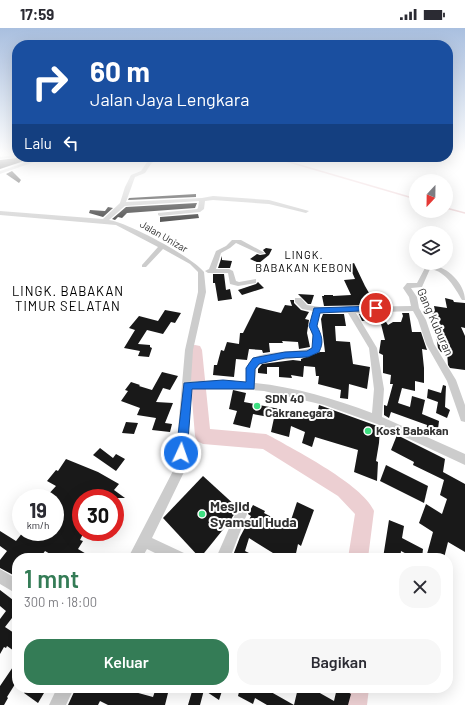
<!DOCTYPE html>
<html lang="id">
<head>
<meta charset="utf-8">
<style>
	:root { --surface:#fff; --page:#f7f7f7; --text:#2b2b33; --muted:#7c7c81; --accent:#347c56 }
	body { margin:0; font-family:Barlow,sans-serif; background:var(--page); color:var(--text); height:100vh; display:flex; flex-direction:column; font-size:15px; white-space:nowrap }
	* { box-sizing:border-box; margin:0 }
	p { font-size:13px; color:var(--muted) }
	.icon { flex:none; width:22px; height:22px; fill:none; stroke:currentColor; stroke-width:2; stroke-linecap:round; stroke-linejoin:round }
	.map { position:relative; flex:1; overflow:hidden }
	.side { position:absolute; left:12px; top:525px; width:441px; height:140px; display:flex; flex-direction:column; background:var(--surface); border-radius:16px; box-shadow:0 4px 16px #0002 }
	.side>* { flex:none }
	.banner { position:absolute; left:12px; top:12px; width:441px; height:122px; border-radius:16px; box-shadow:0 4px 16px #0002; background:#1a4fa0; color:#fff; overflow:hidden }
	.needle { width:26px; rotate:202deg }
	.fabs { position:absolute; left:409px; top:146px; display:grid; gap:8px }
	.fabs a { display:grid; place-items:center; width:44px; height:44px; border-radius:50%; background:var(--surface); box-shadow:0 4px 16px #0002; font-size:20px }
	.speed { position:absolute; left:12px; top:461px; display:flex; gap:8px; font-size:20px; font-weight:700; text-align:center }
	.speed>* { display:grid; place-content:center; width:52px; height:52px; border-radius:50%; background:var(--surface); box-shadow:0 4px 16px #0002; line-height:1 }
	.speed small { font-size:10px; font-weight:400 }
	.speed .limit { border:6px solid #d22; background:#fff; color:#111 }
	.pin { position:absolute; display:grid; place-items:center; width:34px; height:34px; color:#fff; margin:-17px; border:2px solid #fff; border-radius:50%; box-shadow:0 1px 4px #0007 }
	.me { position:absolute; width:44px; margin:-22px; rotate:3deg; stroke-linejoin:round; filter:drop-shadow(0 0 3px #0008) }
	.turn { display:flex; align-items:center; gap:14px; height:84px; padding:0 12px; font-size:18px }
	.turn .icon { width:52px; height:52px; stroke-width:2.5 }
	.turn b { display:block; font-size:28px; line-height:34px }
	.then { display:flex; align-items:center; height:38px; padding:0 12px; background:#0003; gap:8px; font-size:15px }
	.round { display:grid; place-items:center; flex:none; width:42px; height:42px; border-radius:16px; background:var(--page) }
	.overview { display:flex; align-items:center; justify-content:space-between; height:68px; padding:0 12px }
	h1 { font-size:24px; font-weight:600; line-height:30px; color:var(--accent) }
	.button { display:flex; gap:8px; margin-top:auto; padding:8px 12px }
	.button a { flex:1; height:46px; border-radius:16px; background:var(--accent); color:#fff; font-size:16px; font-weight:600; line-height:46px; text-align:center }
	.button a+a { background:var(--page); color:var(--text) }
	.status { display:flex; justify-content:space-between; align-items:center; height:28px; padding:0 20px; background:var(--surface); direction:ltr }
	.status svg { height:11px; fill:currentColor }
	.map>svg:first-child { display:block }
	.lines { fill:none; stroke-linecap:round; stroke-linejoin:round }
	.stream { stroke:#eccfd2; stroke-width:1.5 }
	.river { fill:#eccfd2; fill-rule:evenodd }
	.building { fill:#191919 }
	.minor { fill:#ccc; fill-rule:evenodd }
	.route { fill:#1a73e8; stroke:#114b97 }
	.poi-dot { fill:#3edf81; stroke:#fff; stroke-width:1.5 }
	.labels { text-anchor:middle; stroke-width:4; stroke-linejoin:round; paint-order:stroke }
	.far-street-label { font-size:10px; fill:#323232; stroke:#fff }
	.far-neighbourhood-label { font-size:11px; letter-spacing:1px; fill:#000; stroke:#fff }
	.street-label { font-size:12px; fill:#323232; stroke:#fff }
	.poi-label { font-size:12px; font-weight:bold; fill:#323232; stroke:#fff; text-anchor:start }
	.neighbourhood-label { font-size:13px; letter-spacing:1px; fill:#000; stroke:#fff }
	.near-poi-label { font-size:14px; font-weight:bold; fill:#323232; stroke:#fff; text-anchor:start }
</style>
</head>
<body>
<div class="status"><b>17:59</b><svg viewBox="0 0 49 12"><path d="M0 12V9h3v3zM5 12V6h3v6zM10 12V3h3v9zM15 12V0h3v12zM26 1h20v11H26zM47 4h2v5h-2z"/></svg></div>
<div class="map">
<svg width="465" height="677" viewBox="0 0 465 677">
	<rect width="100%" height="100%" fill="#fff"/>
	<g class="lines">
		<g class="stream">
			<polyline points="272,129 416,171"/>
			<polyline points="446,180 465,185"/>
		</g>
		<g class="river">
			<path d="M195 317 200 318 202 322 210 401 266 406 272 409C298 424 363 457 374 483L368 530H348L355 486 338 468 263 421 203 416 197 413 195 408 188 322 190 318Z"/>
			<polygon points="345,660 369,660 367,677 341,677"/>
		</g>
	</g>
	<g class="building">
		<polygon points="18,129 26,129 30,131 0,141 0,132 17,130"/>
		<polygon points="12,143 21,152 19,155 6,146"/>
		<polygon points="196,166 196,169 128,172 129,170"/>
		<polygon points="197,175 195,180 127,185 122,190 118,189 115,192 112,191 126,179"/>
		<polygon points="108,179 113,180 103,189 89,185 90,182 105,183"/>
		<polygon points="198,186 199,190 160,194 160,189"/>
		<polygon points="266,220 272,221 269,227 259,235 250,231 257,226 260,227 266,226 263,222"/>
		<polygon points="222,228 222,232 232,233 230,240 218,240"/>
		<polygon points="354,235 365,258 376,277 324,278 322,268 324,268 324,267 333,267 333,268 351,267 344,252 355,251 349,237"/>
		<polygon points="213,246 224,246 226,262 230,261 232,271 218,273 215,255 213,255"/>
		<polygon points="258,254 264,260 242,267 238,262 256,256"/>
		<polygon points="298,266 314,267 311,276 308,276"/>
		<polygon points="445,270 453,272 454,274 465,275 465,300 461,299 465,308 465,342 450,340 448,337 447,325 441,324 438,320 432,282 435,283 434,278 447,280"/>
		<polygon points="290,272 294,272 294,275 301,282 309,284 305,291 309,292 307,305 310,319 299,321 298,314 282,313 283,315 269,315 270,324 263,325 262,322 249,321 247,332 236,331 234,349 213,347 214,337 217,337 221,322 224,323 227,314 239,316 240,305 243,305 256,279 281,285 285,277 292,278"/>
		<polygon points="165,282 181,285 175,295 171,294 163,306 147,302 138,316 150,317 150,319 152,320 149,329 138,328 140,323 124,320 135,302 129,300 139,288 158,293"/>
		<polygon points="402,285 409,285 412,304 421,304 427,322 422,321 424,340 424,355 415,353 415,363 402,360 398,375 410,379 412,368 425,372 422,386 439,393 437,409 426,405 427,397 391,384 389,390 384,387 384,377 387,378 393,356 390,356 391,347 383,345 383,327 379,325 381,312 385,312 380,292 362,293 359,286 381,286 388,297 393,294 401,294 403,288"/>
		<polygon points="323,286 344,286 346,298 335,298 336,313 350,314 353,336 370,339 367,361 349,356 348,371 340,370 341,362 318,356 319,348 316,348 315,339 304,338 303,349 291,347 292,350 279,349 279,339 267,339 267,346 258,345 258,341 262,336 293,332 301,333 301,331 320,324 325,324 321,291"/>
		<polygon points="162,344 178,348 170,362 163,360 156,374 173,375 165,395 172,396 170,404 152,402 156,390 137,387 140,380 121,373 128,363 125,362 131,354 140,357 139,358 152,362"/>
		<polygon points="443,357 446,358 445,379 450,382 447,390 436,385 438,374 427,370 428,361 441,365"/>
		<polygon points="233,362 246,365 244,374 295,384 295,382 317,386 319,377 380,399 379,415 376,433 378,434 377,453 354,444 358,422 315,409 312,419 302,415 305,404 291,398 289,409 271,404 274,390 253,386 250,400 233,396 237,383 229,381"/>
		<polygon points="126,394 138,395 134,406 122,405"/>
		<polygon points="397,407 445,431 443,444 465,456 465,524 448,514 444,530 433,530 427,526 433,504 419,495 426,476 442,486 447,471 440,467 444,452 413,437 414,434 391,422"/>
		<polygon points="100,420 113,430 116,426 125,431 116,443 93,427"/>
		<polygon points="66,431 98,444 119,456 114,462 125,470 81,470 81,504 84,504 80,512 83,513 78,521 93,530 57,530 45,523 40,530 17,530 17,549 0,540 0,532 7,523 0,518 0,503 16,513 23,504 31,504 40,509 43,504 55,504 55,491 58,487 55,485 55,470 45,470 56,458 47,453 56,442 58,443"/>
		<polygon points="386,437 428,458 424,475 380,453"/>
		<polygon points="203,448 238,480 230,493 200,530 163,490"/>
		<polygon points="297,474 314,482 301,518 298,516 295,530 281,530 249,510 245,523 259,530 232,530 240,509 251,488 248,486 253,477 265,483 264,485 289,498"/>
		<polygon points="389,492 404,498 402,510 423,521 422,530 414,530 401,523 400,530 383,530"/>
		<polygon points="0,562 17,575 17,592 12,590 5,599 17,607 17,625 7,618 6,620 4,619 0,626 0,591 6,583 0,578"/>
		<polygon points="17,633 17,653 7,669 8,670 4,677 0,677 0,658"/>
		<polygon points="27,660 47,660 38,675 24,665"/>
		<polygon points="79,660 120,660 153,669 156,660 168,665 165,677 108,677 100,673 98,677 68,677 74,664 77,665"/>
		<polygon points="193,660 223,660 219,672 204,662 200,677 188,677"/>
		<polygon points="240,660 264,660 294,677 298,660 311,660 334,673 337,660 342,660 351,666 348,677 267,677 255,670 253,676 238,668"/>
	</g>
	<g class="lines">
		<g class="minor">
			<polygon points="16,127 17,129 0,131 0,129"/>
			<path d="M153 129H158L151 136 145 145 135 149 126 174 202 170 213 168 269 172 309 183 306 185 269 176 213 172 205 173 204 181 200 184 160 188 158 187V185L197 181 198 180 199 173 125 178 109 192C129 195 192 229 204 244L206 264 193 322 191 353 227 352 246 354C246 346 245 338 251 332 262 322 296 325 311 320L314 317V312L309 298 313 283 302 281 295 274V270H301L307 277 327 280 350 278 353 279 411 278 409 269 403 260 407 255H417L426 238C444 234 465 255 465 272H462C455 260 446 243 430 241L422 259 411 260 417 269 419 280 426 292 434 316 456 352 465 377V394L461 393 447 353 426 316 418 292 413 283 356 285 377 320 384 361 382 389 465 426V437L377 396 324 377 264 363 227 360 191 361 186 425 184 444 152 510 184 525 186 530H165L147 521 142 530H128L173 443 176 425 185 322 198 264V244L190 236 163 221 146 239H142V237L158 219 116 197 0 187V183L103 191 120 175 125 159 131 147 141 143 147 134ZM320 284 348 285 369 320 374 361 372 385C335 371 295 359 255 355L256 341 261 335C274 331 318 332 322 318 324 310 317 304 317 297 318 293 319 288 320 284Z"/>
			<polygon points="33,132 37,133 0,146 0,143"/>
			<polygon points="232,212 241,212 265,225 260,226 236,215 230,220 221,225 216,241 229,241 233,243 236,253 239,254 256,251 256,255 238,258 230,256 228,245 208,245 205,243 209,241 216,223 226,218"/>
			<polygon points="241,480 245,482 247,486 230,530 216,530 237,482"/>
			<polygon points="0,541 17,551 17,566 0,556"/>
			<polygon points="57,660 74,660 66,677 49,677"/>
		</g>
	</g>
	<linearGradient id="sky" x2="0" y2="1"><stop stop-color="#a9bfdf"/><stop offset="0.57" stop-color="#fff"/><stop offset="1" stop-color="#fff" stop-opacity="0"/></linearGradient>
	<rect width="465" height="219" fill="url(#sky)"/>
	<path class="route" d="M376 278 379 279V282L320 285 317 298C322 308 324 314 319 324L308 329 285 330 259 336 255 341 254 361H192L187 425 185 429 181 431 177 429 176 425 184 355 223 352 246 354V340L253 330 285 324 307 323 312 320 313 307 309 298 314 280Z"/>
	<g class="poi-dot">
		<circle cx="257" cy="378" r="4"/>
		<circle cx="368" cy="403" r="4"/>
		<circle cx="202" cy="486" r="4"/>
	</g>
	<g class="labels">
		<g class="far-street-label">
			<text transform="translate(164 208) rotate(30)" y="4">Jalan Unizar</text>
		</g>
		<g class="far-neighbourhood-label">
			<text x="304" y="231">LINGK.<tspan x="304" dy="13">BABAKAN KEBON</tspan></text>
		</g>
		<g class="street-label">
			<text transform="translate(435 294) rotate(66)" y="4">Gang Kuburan</text>
		</g>
		<g class="poi-label">
			<text x="265" y="375">SDN 40<tspan x="265" dy="14">Cakranegara</tspan></text>
			<text x="376" y="407">Kost Babakan</text>
		</g>
		<g class="neighbourhood-label">
			<text x="68" y="268">LINGK. BABAKAN<tspan x="68" dy="15">TIMUR SELATAN</tspan></text>
		</g>
		<g class="near-poi-label">
			<text x="210" y="483">Mesjid<tspan x="210" dy="16">Syamsul Huda</tspan></text>
		</g>
	</g>
</svg>
<div class="fabs">
<a><svg class="needle" viewBox="-14 -14 28 28"><path d="M0-13l5 13h-10z" fill="#e53935"/><path d="M0 13l5-13h-10z" fill="#7c7c81"/></svg></a>
<a><svg class="icon" aria-label="layers" viewBox="0 0 24 24"><path d="M12 4l9 5-9 5-9-5zM3 14l9 5 9-5"/></svg></a>
</div>
<div class="speed"><div>19<small>km/h</small></div><div class="limit">30</div></div>
<div class="pin" style="left:376px;top:280px;background:#d93025"><svg class="icon" aria-label="arrive" viewBox="0 0 24 24"><path d="M6 21V4h12l-3 4 3 4H6"/></svg></div>
<svg class="me" style="left:181px;top:425px" viewBox="-20 -20 40 40"><circle r="17" fill="#1a73e8" stroke="#fff" stroke-width="3"/><path d="M0-11L8 9 0 5-8 9z" fill="#fff"/></svg>
<div class="banner">
<div class="turn"><svg class="icon" aria-label="right" viewBox="0 0 24 24"><path d="M7 20v-9h11M14 6l5 5-5 5"/></svg><div><b>60 m</b>Jalan Jaya Lengkara</div></div>
<div class="then">Lalu<svg class="icon" aria-label="left" viewBox="0 0 24 24"><path d="M17 20v-9H6M10 6l-5 5 5 5"/></svg></div>
</div>
<section class="side">
<div class="overview"><div><h1>1 mnt</h1><p>300 m · 18:00</p></div><a class="round"><svg class="icon" aria-label="close" viewBox="0 0 24 24"><path d="M6 6l12 12M18 6L6 18"/></svg></a></div>
<div class="button"><a>Keluar</a><a>Bagikan</a></div>
</section>
</div>
</body>
</html>
